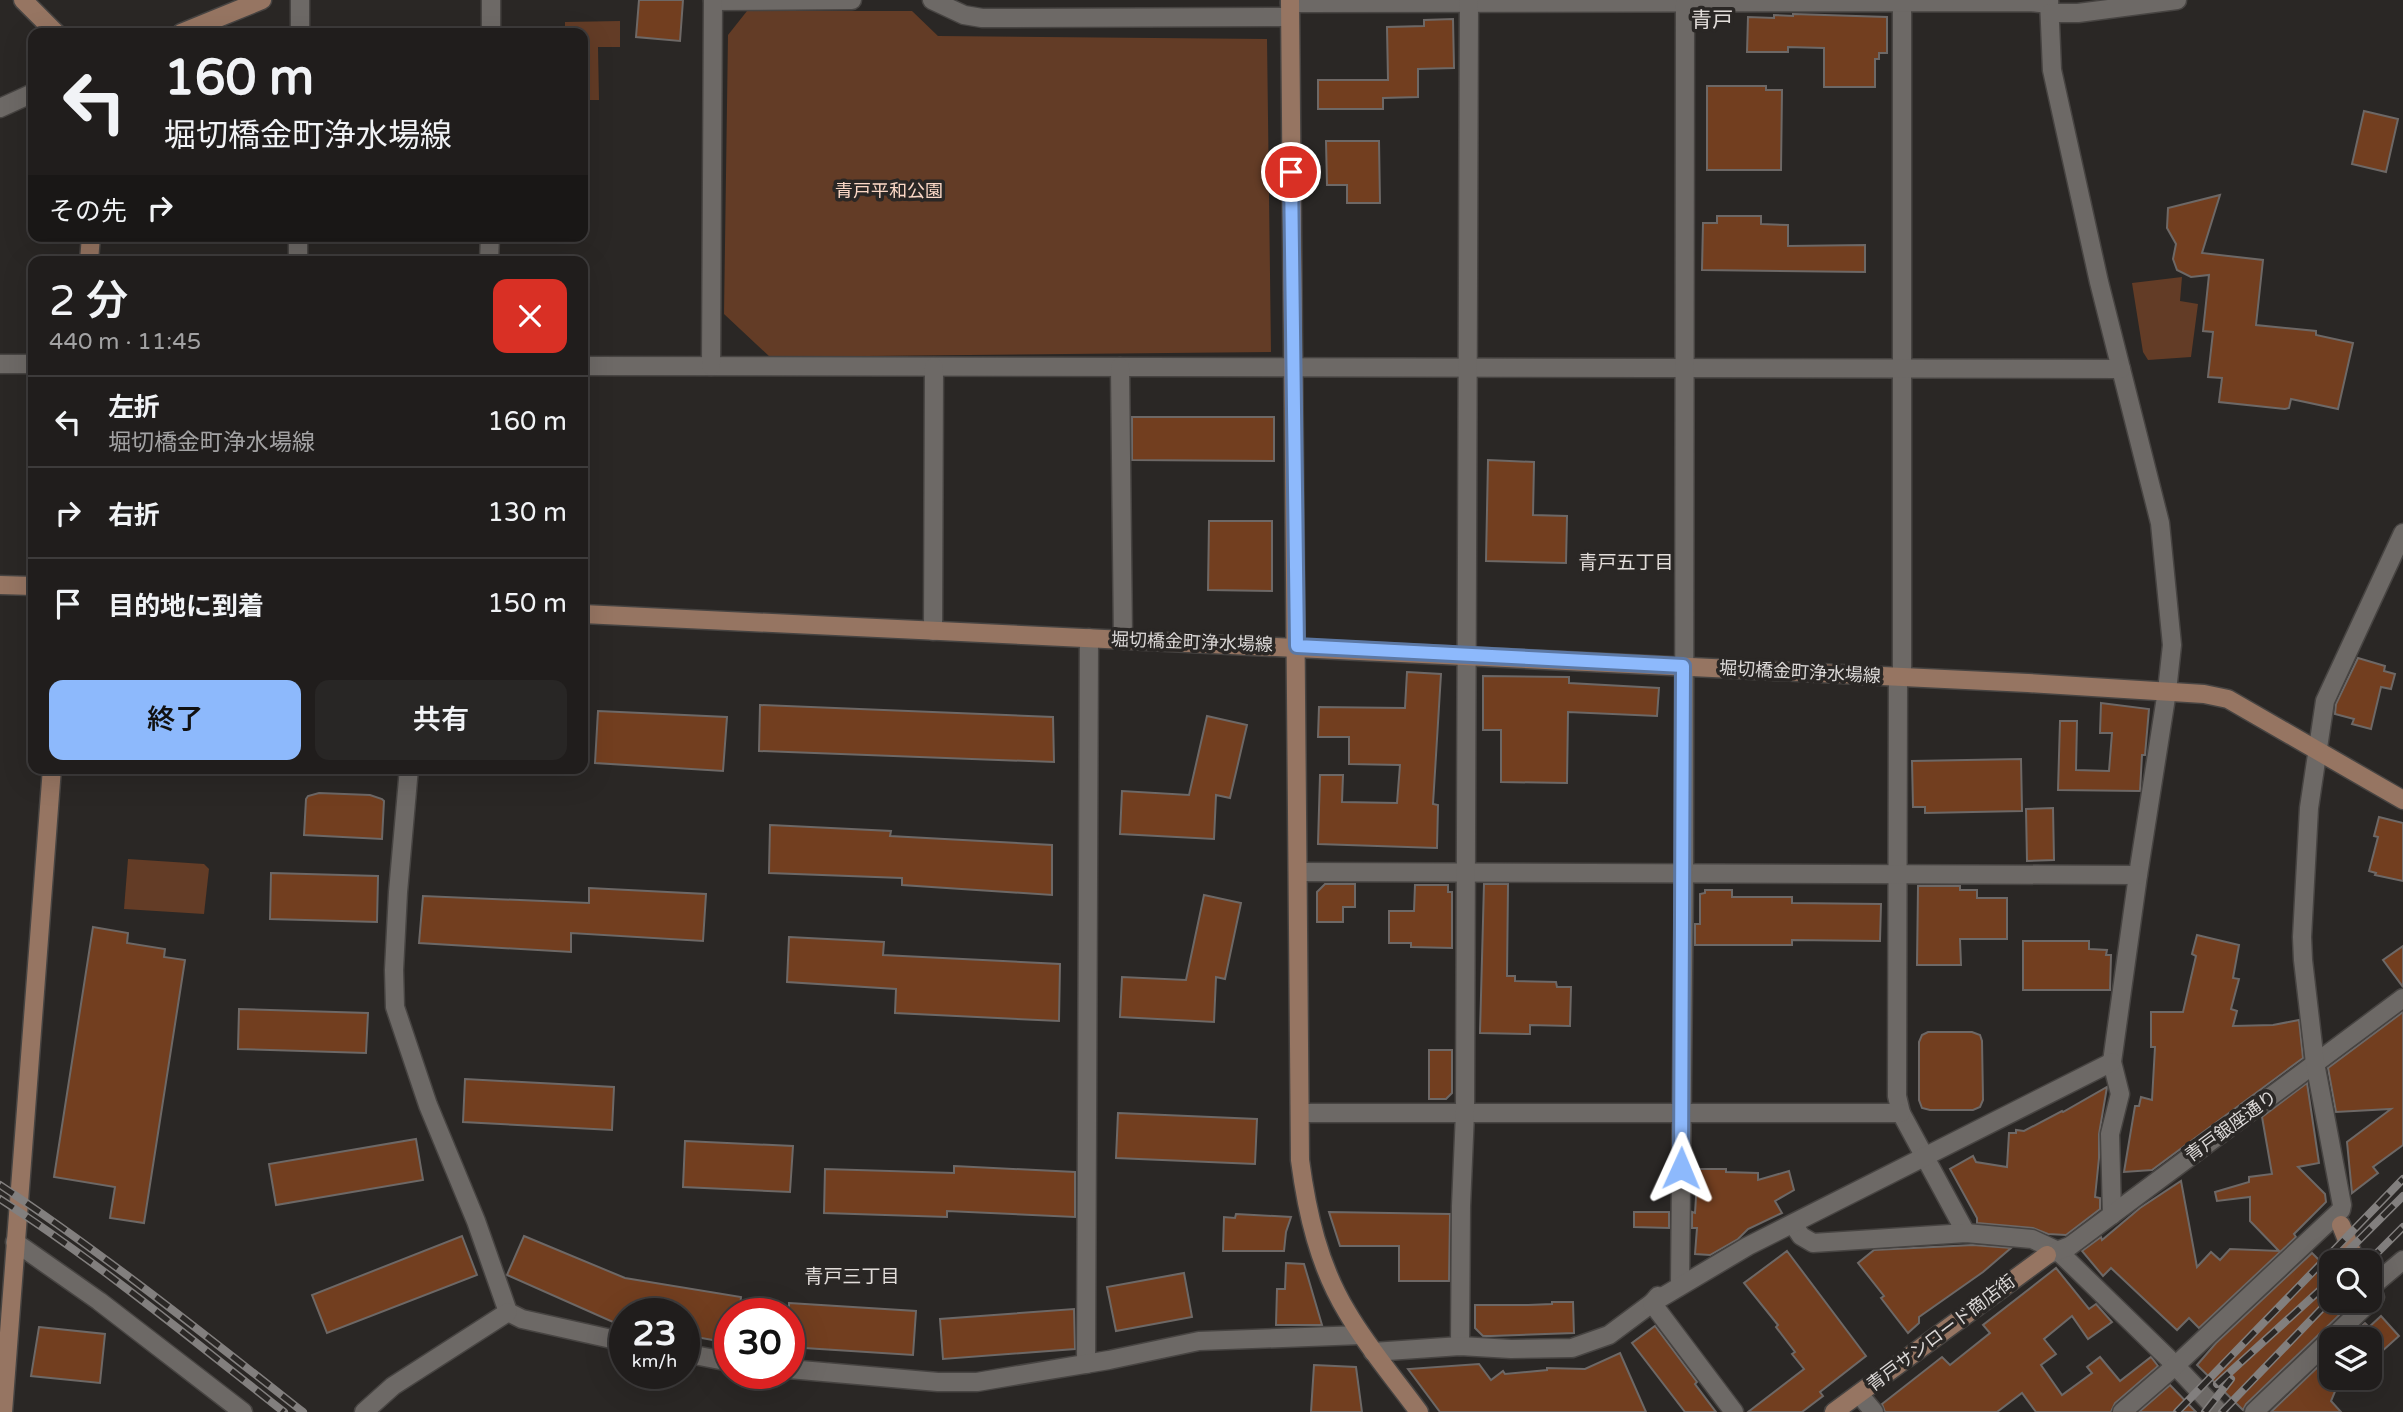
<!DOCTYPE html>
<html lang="ja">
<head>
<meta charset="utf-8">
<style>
	:root { --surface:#201d1c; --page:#282625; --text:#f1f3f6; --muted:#a2a2a3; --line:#3d3b3b; --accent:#8db9fc }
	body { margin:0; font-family:"Varela Round","Noto Sans JP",sans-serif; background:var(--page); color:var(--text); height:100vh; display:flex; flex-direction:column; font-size:26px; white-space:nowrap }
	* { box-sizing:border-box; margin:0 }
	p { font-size:23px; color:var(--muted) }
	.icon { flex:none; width:38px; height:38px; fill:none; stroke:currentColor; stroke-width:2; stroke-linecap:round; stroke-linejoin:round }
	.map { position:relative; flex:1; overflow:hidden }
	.side { position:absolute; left:28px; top:256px; width:560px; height:518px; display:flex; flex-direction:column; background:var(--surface); border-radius:14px; box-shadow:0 7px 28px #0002,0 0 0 2px var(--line) }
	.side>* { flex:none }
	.guide { position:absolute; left:28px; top:28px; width:560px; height:214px; border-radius:14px; box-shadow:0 7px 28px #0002,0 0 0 2px var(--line); background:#201d1c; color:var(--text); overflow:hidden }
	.buttons { position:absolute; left:2319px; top:1250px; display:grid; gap:14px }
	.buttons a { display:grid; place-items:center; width:63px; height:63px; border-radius:14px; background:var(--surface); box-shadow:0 7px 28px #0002,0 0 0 2px var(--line); font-size:35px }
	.speed { position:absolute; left:609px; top:1298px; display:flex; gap:14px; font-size:35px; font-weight:700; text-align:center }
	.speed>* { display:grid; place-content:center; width:91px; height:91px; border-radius:50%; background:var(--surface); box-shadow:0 7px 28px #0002,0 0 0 2px var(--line); line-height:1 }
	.speed small { font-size:18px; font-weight:400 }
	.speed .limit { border:10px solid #d22; background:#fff; color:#111 }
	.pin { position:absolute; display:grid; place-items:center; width:60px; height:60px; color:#fff; margin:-30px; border:4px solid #fff; border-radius:50%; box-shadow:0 2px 7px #0007 }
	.me { position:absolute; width:77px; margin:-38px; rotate:1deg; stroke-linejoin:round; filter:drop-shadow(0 0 5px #0008) }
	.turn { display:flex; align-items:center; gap:24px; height:147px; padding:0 21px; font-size:32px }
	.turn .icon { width:91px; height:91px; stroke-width:2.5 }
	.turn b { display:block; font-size:49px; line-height:60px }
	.then { display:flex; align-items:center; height:66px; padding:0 21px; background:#0003; gap:14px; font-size:26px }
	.round { display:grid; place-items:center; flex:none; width:74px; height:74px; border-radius:14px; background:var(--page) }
	.headline { display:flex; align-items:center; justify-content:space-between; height:119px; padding:0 21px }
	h1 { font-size:42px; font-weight:600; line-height:52px }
	.cta { display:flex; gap:14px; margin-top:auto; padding:14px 21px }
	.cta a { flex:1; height:80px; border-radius:14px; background:var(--accent); color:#111; font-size:28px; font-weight:600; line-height:80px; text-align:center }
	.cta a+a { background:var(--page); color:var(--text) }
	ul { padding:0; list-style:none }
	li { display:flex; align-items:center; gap:21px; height:91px; padding:0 21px; border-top:2px solid var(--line) }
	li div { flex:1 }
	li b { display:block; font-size:26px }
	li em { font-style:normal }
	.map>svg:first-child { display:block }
	.green { fill:#633c26 }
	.building { fill:#723e1f; stroke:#6d6866; stroke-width:2 }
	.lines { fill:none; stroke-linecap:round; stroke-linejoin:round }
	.street-casing { stroke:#474442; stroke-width:21 }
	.secondary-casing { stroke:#474442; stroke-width:21 }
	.street { stroke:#6d6966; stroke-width:18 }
	.secondary { stroke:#967562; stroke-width:18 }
	.rail-casing { stroke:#827f7e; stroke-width:8 }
	.rail { stroke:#2a2725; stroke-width:5; stroke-dasharray:16; stroke-linecap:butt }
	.route-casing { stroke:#5c78a4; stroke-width:18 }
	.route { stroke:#8db9fc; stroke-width:12 }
	.labels { text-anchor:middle; stroke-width:7; stroke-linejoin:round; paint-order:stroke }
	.park-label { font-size:18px; fill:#fbd8c6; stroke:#2a2725 }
	.street-label { font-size:18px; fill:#dbd8d7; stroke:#2a2725 }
	.neighbourhood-label { font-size:19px; fill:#e2ddda; stroke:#2a2725 }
	.quarter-label { font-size:21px; fill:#e2ddda; stroke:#2a2725 }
</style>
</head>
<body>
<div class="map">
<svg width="2403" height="1412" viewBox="0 0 2403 1412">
	<rect width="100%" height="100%" fill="#2a2725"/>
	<g class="green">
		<polygon points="747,11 912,11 938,36 1267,39 1271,352 770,357 724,314 728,35"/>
		<polygon points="620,21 620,47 598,47 599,100 583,100 583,33 565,33 565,22"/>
		<polygon points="2182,277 2180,301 2198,304 2191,357 2148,360 2143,352 2132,283"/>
		<polygon points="128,859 204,864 209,869 204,914 124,909"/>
	</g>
	<g class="building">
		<polygon points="639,0 683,0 680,41 636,37"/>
		<polygon points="1793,14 1887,17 1887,53 1879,53 1879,59 1875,59 1875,87 1824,87 1824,48 1788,47 1788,52 1747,52 1748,17 1774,18 1774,15 1793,16"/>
		<polygon points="1453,19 1454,68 1418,69 1418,97 1383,98 1383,109 1318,109 1318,80 1388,80 1387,27 1424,26 1424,20"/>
		<polygon points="1707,86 1766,86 1766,90 1782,90 1781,170 1707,170"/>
		<polygon points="2364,111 2398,119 2386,172 2352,164"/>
		<polygon points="1326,141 1379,141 1380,203 1347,203 1347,185 1327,185"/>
		<polygon points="2220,195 2202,253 2263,260 2256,325 2316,331 2316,335 2353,343 2338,409 2291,399 2289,408 2285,409 2219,402 2222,378 2208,377 2213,332 2203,331 2209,275 2191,277 2177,270 2173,259 2176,244 2167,228 2168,208"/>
		<polygon points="1717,216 1761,216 1761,224 1788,225 1788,246 1865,245 1865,272 1702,270 1703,223 1717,223"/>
		<polygon points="1132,417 1274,417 1274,461 1132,460"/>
		<polygon points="1488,460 1534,462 1533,515 1567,516 1566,563 1486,561"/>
		<polygon points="1209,521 1272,521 1272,591 1208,590"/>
		<polygon points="2358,658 2385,666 2384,671 2395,674 2391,689 2381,687 2371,729 2352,724 2354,719 2335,714 2336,704"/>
		<polygon points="1407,672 1441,674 1433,804 1438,805 1437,848 1318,844 1320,775 1343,775 1342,802 1397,803 1400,765 1349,764 1349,737 1318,737 1319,707 1405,708"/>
		<polygon points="1483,676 1569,677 1569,683 1659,688 1657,716 1568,712 1567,783 1501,782 1501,730 1483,730"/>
		<polygon points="2101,703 2149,709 2145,755 2142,755 2140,791 2058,790 2060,721 2077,721 2076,770 2109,771 2112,733 2100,733"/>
		<polygon points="760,705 1053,717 1054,762 759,751"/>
		<polygon points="598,711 727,717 723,771 595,763"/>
		<polygon points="1207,716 1247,725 1230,798 1216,795 1214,839 1120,834 1122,791 1189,795"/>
		<polygon points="2021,759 2022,811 1925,813 1925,807 1913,807 1912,761"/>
		<polygon points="319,793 370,795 382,799 384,801 382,839 304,835 306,799 308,796"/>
		<polygon points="2053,808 2054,860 2027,861 2026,809"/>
		<polygon points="2379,817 2403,823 2403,881 2375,875 2376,873 2369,871 2378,837 2374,836"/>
		<polygon points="770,825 891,831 890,836 1052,845 1052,895 902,885 902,878 769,873"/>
		<polygon points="271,873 378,876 377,922 270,919"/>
		<polygon points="1325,884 1355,884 1355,907 1343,907 1343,922 1317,922 1317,892"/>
		<polygon points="1484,884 1508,884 1507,976 1515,976 1515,981 1556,982 1557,987 1571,987 1570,1026 1530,1025 1530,1034 1480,1033"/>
		<polygon points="1415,885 1448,885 1448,892 1452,892 1452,948 1411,947 1411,943 1389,943 1389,911 1414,911"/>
		<polygon points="1918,886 1960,886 1960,890 1977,890 1977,898 2007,898 2007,939 1960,939 1961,965 1917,965"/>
		<polygon points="589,888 706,894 703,941 571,933 571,952 419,943 423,896 589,903"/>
		<polygon points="1705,890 1732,890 1732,897 1792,897 1792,903 1881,904 1880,941 1792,940 1792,945 1695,945 1695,924 1700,924 1700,894 1705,893"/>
		<polygon points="1204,895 1241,903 1225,979 1216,977 1214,1022 1120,1017 1122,977 1186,980"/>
		<polygon points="93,927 128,933 127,943 165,949 164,957 185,960 144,1223 110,1218 115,1187 54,1177"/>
		<polygon points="2197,935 2239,945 2233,978 2239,979 2231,1009 2237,1011 2233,1026 2273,1025 2299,1020 2303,1058 2152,1170 2124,1172 2135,1106 2139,1106 2141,1097 2152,1100 2155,1047 2151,1047 2151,1012 2183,1012 2196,956 2192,954"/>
		<polygon points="789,937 884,942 883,955 1060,964 1059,1021 895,1013 896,989 787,982"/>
		<polygon points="2023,941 2089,941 2089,949 2107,950 2106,955 2111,955 2110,990 2023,990"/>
		<polygon points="2403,946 2403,987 2383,960"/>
		<polygon points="239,1009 368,1013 366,1053 238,1049"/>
		<polygon points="2403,1012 2403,1145 2373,1167 2378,1173 2352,1193 2347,1142 2391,1109 2336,1112 2328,1068"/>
		<polygon points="1928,1032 1972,1032 1980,1035 1982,1041 1983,1100 1980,1107 1973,1110 1930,1110 1922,1108 1919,1100 1919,1042 1922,1035"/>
		<polygon points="1429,1050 1452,1050 1452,1093 1446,1099 1429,1099"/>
		<polygon points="465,1079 614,1087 612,1130 463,1122"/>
		<polygon points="2307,1083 2319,1163 2298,1167 2325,1194 2326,1202 2294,1234 2296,1237 2199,1328 2189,1318 2177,1330 2111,1268 2103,1276 2082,1251 2101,1237 2102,1240 2140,1208 2181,1181 2197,1267 2211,1252 2220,1260 2230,1249 2279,1251 2250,1221 2250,1197 2217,1201 2215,1192 2249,1182 2249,1177 2272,1174 2262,1117"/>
		<polygon points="2107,1087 2099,1134 2099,1158 2095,1197 2100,1198 2100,1209 2066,1235 2048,1234 2033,1228 1977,1223 1977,1218 1950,1169 1973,1156 1976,1162 2007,1167 2009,1133 2016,1133 2016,1130 2024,1131 2062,1111 2063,1112"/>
		<polygon points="1118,1113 1257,1119 1255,1164 1116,1158"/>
		<polygon points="416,1139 423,1180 276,1205 269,1164"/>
		<polygon points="685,1141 793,1146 790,1192 683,1187"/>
		<polygon points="954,1166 1075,1172 1075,1217 947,1211 947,1217 824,1213 825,1169 954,1173"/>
		<polygon points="1693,1169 1726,1169 1726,1172 1758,1173 1758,1180 1789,1171 1794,1190 1775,1201 1782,1213 1748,1229 1738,1239 1710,1255 1695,1254 1697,1228 1692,1228 1692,1212 1695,1213 1697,1182 1692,1179"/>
		<polygon points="1329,1212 1450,1214 1449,1281 1399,1281 1399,1246 1340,1246"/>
		<polygon points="1634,1212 1669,1212 1669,1228 1634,1227"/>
		<polygon points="1236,1214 1291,1217 1286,1232 1284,1251 1223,1251 1224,1217 1235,1218"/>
		<polygon points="462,1236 477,1275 327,1333 312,1295"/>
		<polygon points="524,1236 625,1278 741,1297 739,1314 730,1314 730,1343 684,1335 684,1314 625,1314 625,1324 613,1322 507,1275"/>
		<polygon points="1973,1245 2011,1248 1983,1272 1919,1317 1919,1323 1908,1333 1881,1298 1884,1296 1858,1263 1874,1250"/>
		<polygon points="1787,1251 1866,1356 1820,1392 1823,1396 1802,1412 1748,1412 1804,1369 1792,1354 1795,1352 1776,1327 1778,1325 1744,1283"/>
		<polygon points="2312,1253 2331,1272 2331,1300 2355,1300 2246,1404 2243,1410 2197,1365 2216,1343"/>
		<polygon points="1286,1263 1304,1264 1322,1325 1276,1325 1277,1289 1285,1289"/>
		<polygon points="2056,1268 2089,1309 2096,1304 2112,1322 2088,1339 2072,1316 2044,1339 2056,1354 2041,1365 2062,1395 2092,1373 2087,1367 2100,1357 2120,1381 2151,1357 2158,1366 2115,1403 2111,1412 2036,1412 2022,1393 1997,1412 1885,1412 1882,1404 1942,1357 1950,1365 1990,1333 1983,1325"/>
		<polygon points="1184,1273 1192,1317 1116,1331 1107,1287"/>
		<polygon points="1552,1302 1573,1302 1574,1333 1491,1336 1483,1336 1475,1328 1475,1305 1528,1305 1552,1304"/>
		<polygon points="789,1303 916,1311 913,1355 789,1347"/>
		<polygon points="1074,1309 1075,1349 943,1359 940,1319"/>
		<polygon points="2381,1316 2399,1336 2370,1362 2370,1339 2352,1339 2351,1335 2365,1323 2369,1327"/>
		<polygon points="1655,1326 1697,1382 1695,1384 1716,1412 1685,1412 1632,1343"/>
		<polygon points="39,1327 105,1334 100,1383 31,1376"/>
		<polygon points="1620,1353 1646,1412 1440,1412 1408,1369 1479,1364 1491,1380 1503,1371 1505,1374 1547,1370 1547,1368 1585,1369"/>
		<polygon points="2324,1361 2331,1364 2331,1377 2341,1377 2331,1401 2341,1412 2271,1412"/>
		<polygon points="1314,1365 1356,1367 1362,1412 1311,1412"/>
		<polygon points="2170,1385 2196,1412 2139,1412"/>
	</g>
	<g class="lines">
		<g class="street-casing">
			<g id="street">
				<polyline points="932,0 964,15 982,18 1289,17"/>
				<polyline points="1902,0 1902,678"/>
				<polyline points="2049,0 2052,70 2099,282 2160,523 2172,645 2167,691 2138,875 2112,1062 2120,1094 2110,1134 2112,1215"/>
				<polyline points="713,1 852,0"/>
				<polyline points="1290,3 2029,2 2049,4"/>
				<polyline points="2050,13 2078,13 2177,0"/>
				<polyline points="300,33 300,0"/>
				<polyline points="491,33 491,0"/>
				<polyline points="0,108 33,93"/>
				<polyline points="298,261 298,236"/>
				<polyline points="489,261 490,236"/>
				<polyline points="0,364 33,364"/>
				<polyline points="583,366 2121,369"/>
				<polyline points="711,366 713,0"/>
				<polyline points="1120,367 1123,639"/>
				<polyline points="933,631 934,367"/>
				<polyline points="1898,677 1897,1096 1901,1113 1966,1233"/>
				<polyline points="409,768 398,892 394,970 395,1007 428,1105 476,1221 508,1312 522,1319 625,1342"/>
				<polyline points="1298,872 2138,875"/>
				<polyline points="1300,1113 1901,1113"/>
				<polyline points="1793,1224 1801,1236 1813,1243 1966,1233 2032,1239 2058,1251 2169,1359 2219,1412"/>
				<polyline points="15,1242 99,1301 243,1412"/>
				<polyline points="2049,1254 2070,1246 2403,998"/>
				<polyline points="1680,1285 1684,874 1685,2"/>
				<polyline points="2370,1288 2403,1260"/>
				<polyline points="1460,1346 1461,1206 1465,1113 1469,0"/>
				<polyline points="1373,1352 1460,1346 1511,1349 1572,1348 1609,1335 1652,1303 1658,1296"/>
				<polyline points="684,1353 730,1362"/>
				<polyline points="1086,1364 1089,638"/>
				<polyline points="789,1369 938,1382 977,1382 1109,1360 1199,1341 1361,1335"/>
				<polyline points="1859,1394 1874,1412"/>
				<polyline points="364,1412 393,1386 508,1312"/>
				<polyline points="1734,1412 1652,1303 1748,1246 2112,1062"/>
				<polyline points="2122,1412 2175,1366 2341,1210 2342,1205 2315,1063 2303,960 2302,937 2309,808 2325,701 2403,533"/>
				<polyline points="2254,1412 2375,1297 2370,1291"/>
			</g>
		</g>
		<g class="secondary-casing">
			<g id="secondary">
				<polyline points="23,0 56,33"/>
				<path d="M1290 0 1300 1160C1307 1213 1319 1266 1347 1312 1368 1348 1395 1379 1419 1412"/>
				<polyline points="181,33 262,0"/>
				<polyline points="89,261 91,236"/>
				<polyline points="0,585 33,586"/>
				<polyline points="583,614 2028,683 2204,694 2228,699 2403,800"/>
				<polyline points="2341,1225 2356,1262"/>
				<polyline points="3,1412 52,768"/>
				<polyline points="1834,1412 2047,1255"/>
			</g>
		</g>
		<use href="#street" class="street"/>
		<use href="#secondary" class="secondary"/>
		<g class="rail-casing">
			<g id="rail">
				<path d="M0 1185C105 1255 204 1334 303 1412"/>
				<path d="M0 1199C99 1263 191 1339 284 1412"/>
				<polyline points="2337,1262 2403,1196"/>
				<polyline points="2368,1262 2403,1227"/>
				<polyline points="2217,1384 2331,1280"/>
				<polyline points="2177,1412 2403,1179"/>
				<polyline points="2205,1412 2231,1379"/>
				<polyline points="2222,1412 2331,1299"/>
			</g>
		</g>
		<use href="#rail" class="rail"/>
	</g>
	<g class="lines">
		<g class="route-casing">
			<polyline id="route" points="1291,172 1297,646 1683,666 1681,1168"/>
		</g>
		<use href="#route" class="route"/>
	</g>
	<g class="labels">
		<g class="park-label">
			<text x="889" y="197">青戸平和公園</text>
		</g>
		<g class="street-label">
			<text transform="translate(1192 642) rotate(2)" y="6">堀切橋金町浄水場線</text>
			<text transform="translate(1800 672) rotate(3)" y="6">堀切橋金町浄水場線</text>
			<text transform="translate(2231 1126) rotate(-36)" y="6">青戸銀座通り</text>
			<text transform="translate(1941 1333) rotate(-37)" y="6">青戸サンロード商店街</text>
		</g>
		<g class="neighbourhood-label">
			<text x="1626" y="569">青戸五丁目</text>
			<text x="852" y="1283">青戸三丁目</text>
		</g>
		<g class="quarter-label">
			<text x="1712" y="27">青戸</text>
		</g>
	</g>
</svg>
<div class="buttons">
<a><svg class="icon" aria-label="search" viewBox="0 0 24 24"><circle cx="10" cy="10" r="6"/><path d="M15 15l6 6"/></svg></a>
<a><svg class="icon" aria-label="layers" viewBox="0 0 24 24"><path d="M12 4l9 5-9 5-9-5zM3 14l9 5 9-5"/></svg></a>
</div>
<div class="speed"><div>23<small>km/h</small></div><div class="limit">30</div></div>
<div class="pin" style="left:1291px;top:172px;background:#d93025"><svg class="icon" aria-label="arrive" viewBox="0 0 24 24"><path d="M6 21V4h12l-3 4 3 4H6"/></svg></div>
<svg class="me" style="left:1681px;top:1168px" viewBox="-20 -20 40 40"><path d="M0-17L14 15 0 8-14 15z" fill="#8db9fc" stroke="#fff" stroke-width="4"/></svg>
<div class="guide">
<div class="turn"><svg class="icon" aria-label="left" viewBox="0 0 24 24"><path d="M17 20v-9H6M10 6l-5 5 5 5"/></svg><div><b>160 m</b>堀切橋金町浄水場線</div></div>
<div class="then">その先<svg class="icon" aria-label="right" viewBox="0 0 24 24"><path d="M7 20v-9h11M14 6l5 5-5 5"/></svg></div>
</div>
<section class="side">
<div class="headline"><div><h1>2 分</h1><p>440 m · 11:45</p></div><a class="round" style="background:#d93025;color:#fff"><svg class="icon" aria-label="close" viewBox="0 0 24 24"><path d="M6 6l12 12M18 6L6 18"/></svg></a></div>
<ul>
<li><svg class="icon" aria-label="left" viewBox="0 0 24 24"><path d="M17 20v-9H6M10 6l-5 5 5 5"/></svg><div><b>左折</b><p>堀切橋金町浄水場線</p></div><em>160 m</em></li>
<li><svg class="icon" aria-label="right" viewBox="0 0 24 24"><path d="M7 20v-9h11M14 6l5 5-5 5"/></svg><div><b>右折</b></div><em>130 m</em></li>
<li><svg class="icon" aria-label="arrive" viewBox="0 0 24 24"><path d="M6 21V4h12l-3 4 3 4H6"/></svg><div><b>目的地に到着</b></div><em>150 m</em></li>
</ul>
<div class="cta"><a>終了</a><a>共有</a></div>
</section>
</div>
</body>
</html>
